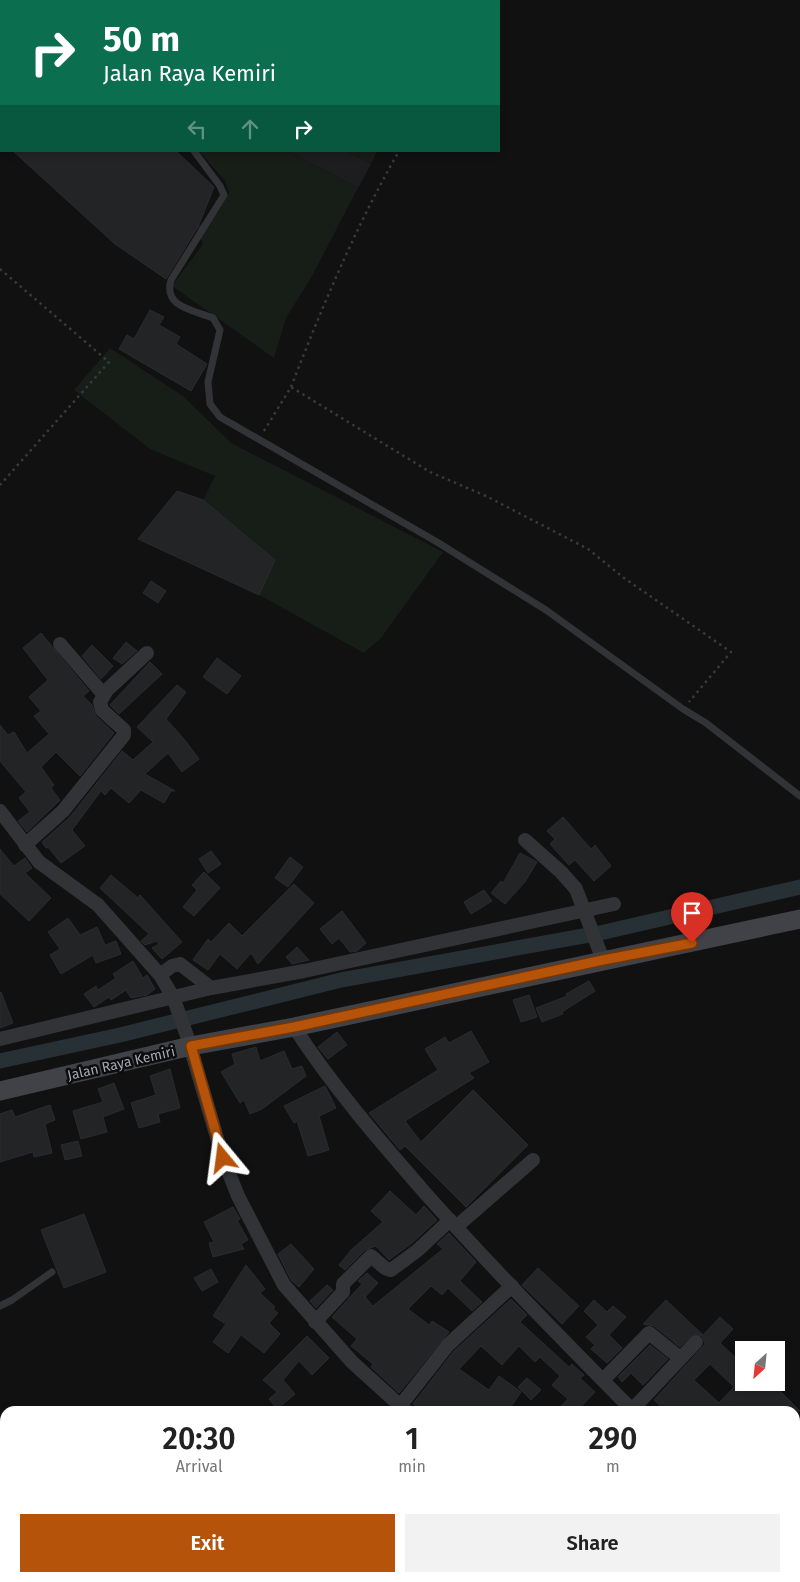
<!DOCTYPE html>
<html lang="en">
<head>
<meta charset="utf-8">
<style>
	:root { --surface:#fff; --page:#f2f2f2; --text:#222; --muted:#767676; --accent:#b45309 }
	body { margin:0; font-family:"Fira Sans",sans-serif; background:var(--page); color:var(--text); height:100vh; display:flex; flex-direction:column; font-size:19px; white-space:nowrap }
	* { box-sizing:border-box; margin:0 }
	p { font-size:16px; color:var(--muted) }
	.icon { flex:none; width:28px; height:28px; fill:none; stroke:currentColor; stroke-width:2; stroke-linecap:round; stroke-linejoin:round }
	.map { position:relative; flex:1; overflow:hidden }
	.drawer { position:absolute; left:0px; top:1406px; width:800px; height:176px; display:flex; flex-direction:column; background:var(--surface); border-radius:15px 15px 0 0; box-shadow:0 2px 8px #0003 }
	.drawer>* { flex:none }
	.guide { position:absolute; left:0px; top:0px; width:500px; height:152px; box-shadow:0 2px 8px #0003; background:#0b6e4f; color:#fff; overflow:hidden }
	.needle { width:32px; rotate:207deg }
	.buttons { position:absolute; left:735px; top:1341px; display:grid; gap:10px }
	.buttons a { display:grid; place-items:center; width:50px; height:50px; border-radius:0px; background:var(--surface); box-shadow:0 2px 8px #0003; font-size:25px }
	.pin { position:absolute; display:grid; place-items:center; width:42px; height:42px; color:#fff; margin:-51px -21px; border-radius:50% 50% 50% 0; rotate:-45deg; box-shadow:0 0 5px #0007 }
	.pin .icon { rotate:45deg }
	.me { position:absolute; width:55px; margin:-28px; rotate:344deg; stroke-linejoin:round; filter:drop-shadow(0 0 4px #0008) }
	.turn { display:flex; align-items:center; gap:18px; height:105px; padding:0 20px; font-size:22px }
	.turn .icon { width:65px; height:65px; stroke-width:2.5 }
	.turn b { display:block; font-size:35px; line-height:42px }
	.lanes { display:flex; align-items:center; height:48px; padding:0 20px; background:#0003; justify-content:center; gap:25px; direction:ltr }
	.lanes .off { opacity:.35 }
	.eta { display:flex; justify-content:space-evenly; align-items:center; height:85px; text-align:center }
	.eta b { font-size:30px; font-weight:600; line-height:35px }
	.primary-button { display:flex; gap:10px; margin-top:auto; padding:10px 20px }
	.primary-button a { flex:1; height:58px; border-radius:0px; background:var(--accent); color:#fff; font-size:20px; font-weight:600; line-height:58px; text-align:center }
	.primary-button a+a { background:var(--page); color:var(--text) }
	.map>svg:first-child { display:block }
	.built { fill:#1d1d1f }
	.green { fill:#171d17 }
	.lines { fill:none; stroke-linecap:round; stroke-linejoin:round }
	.canal { stroke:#273035; stroke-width:15 }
	.building { fill:#232426; stroke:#2a2b2e; fill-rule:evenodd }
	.path { stroke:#383a3e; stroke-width:2.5; stroke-dasharray:2.5 4; stroke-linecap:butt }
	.lane { stroke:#323337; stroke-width:7 }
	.street { stroke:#323337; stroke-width:14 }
	.secondary { stroke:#404247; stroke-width:19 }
	.route-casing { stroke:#753606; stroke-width:12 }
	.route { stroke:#b45309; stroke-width:9 }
	.labels { text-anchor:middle; stroke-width:5; stroke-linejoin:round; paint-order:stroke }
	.street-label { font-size:14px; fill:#a2a8b3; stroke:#0c0c0d }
</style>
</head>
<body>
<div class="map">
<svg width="800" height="1582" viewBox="0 0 800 1582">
	<rect width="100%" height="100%" fill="#111112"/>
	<polygon class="built" points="288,151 347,151 371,164 358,188"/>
	<g class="green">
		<polygon points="199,151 288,151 358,188 311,278 286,318 274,358 172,286 203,244 197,228 229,193 225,181"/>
		<polygon points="347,151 377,151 371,164"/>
		<polygon points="110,348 183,396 231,443 443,552 381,638 364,653 259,595 275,560 203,500 215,476 150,449 74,390"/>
	</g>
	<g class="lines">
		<polyline class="canal" points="0,1061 120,1035 341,980 600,933 800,887"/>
	</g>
	<g class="building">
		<polygon points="13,151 176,151 214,187 198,227 166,279 115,244"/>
		<polygon points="150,310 164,317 159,325 180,337 176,344 207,364 191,391 119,349 127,335 134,339"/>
		<polygon points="177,491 203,500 275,560 259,595 138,539"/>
		<polygon points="151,581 166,591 158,603 143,593"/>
		<polygon points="41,633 89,691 83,696 92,705 96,716 114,733 80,776 56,752 41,767 54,785 51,788 60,800 27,832 18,821 30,812 19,798 26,792 0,761 0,725 8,735 14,732 27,753 49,734 34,716 41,711 29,697 48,680 23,648"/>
		<polygon points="126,642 137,651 122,664 113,658"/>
		<polygon points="92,645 113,666 101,679 82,656"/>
		<polygon points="217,658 241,676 227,694 203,677"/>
		<polygon points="150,662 162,674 119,714 110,705"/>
		<polygon points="177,685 186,692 166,719 184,739 199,759 182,772 168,753 145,774 175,791 171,791 164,803 141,790 129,803 111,788 105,795 101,791 72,830 85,846 61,863 48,847 46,848 42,842 70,817 122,751 133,760 153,742 137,727"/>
		<polygon points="563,817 591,849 595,845 611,866 594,881 575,860 569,865 550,844 555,839 547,831"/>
		<polygon points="0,849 14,866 25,858 32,868 25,873 51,898 29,921 0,894"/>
		<polygon points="211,851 221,864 208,873 199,859"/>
		<polygon points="520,853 537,862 525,882 505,904 491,893 501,881 503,883"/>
		<polygon points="290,857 303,867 288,887 275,878"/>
		<polygon points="204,872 220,888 194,916 183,907 197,890 192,885"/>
		<polygon points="111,875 138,898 140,895 182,942 162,959 152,948 159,944 157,941 145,945 141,941 149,934 100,888"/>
		<polygon points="294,884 314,903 258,964 251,953 237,969 220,954 208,970 193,960 208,939 211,942 229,923 242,936"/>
		<polygon points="484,890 492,901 471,914 464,902"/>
		<polygon points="342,911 366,943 357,951 350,952 339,938 332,944 320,929"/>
		<polygon points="68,918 80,935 97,927 105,945 116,941 121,954 96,963 93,955 61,974 50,955 60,949 48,932"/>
		<polygon points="297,947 309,960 292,964 286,957"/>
		<polygon points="133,961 143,978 147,975 155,989 147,995 131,998 126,990 111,1000 109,997 94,1007 84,994 96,986 98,990 116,978 113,974"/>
		<polygon points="589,981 595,991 562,1012 563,1014 542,1022 536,1008 567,996 566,994"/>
		<polygon points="1,992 13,1023 0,1028 0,993"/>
		<polygon points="529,995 537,1017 521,1022 513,1000"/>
		<polygon points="471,1031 489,1062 469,1073 474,1078 405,1121 421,1142 473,1090 528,1145 466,1207 405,1146 400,1150 369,1113 438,1070 425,1049 445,1037 449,1043"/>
		<polygon points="337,1032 347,1045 328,1059 318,1047"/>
		<polygon points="256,1047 260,1061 284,1051 292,1069 302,1066 306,1076 262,1109 250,1114 244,1100 240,1103 221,1072 235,1064 232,1054"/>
		<polygon points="170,1069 180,1108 158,1114 160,1122 139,1128 131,1103 156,1095 150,1076"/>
		<polygon points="114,1083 124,1109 103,1117 107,1132 81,1139 73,1111 103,1102 98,1089"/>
		<polygon points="325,1086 336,1108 319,1116 329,1150 308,1156 297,1121 294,1123 284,1106"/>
		<polygon points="50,1105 55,1120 45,1124 52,1153 34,1157 33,1152 0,1162 0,1114 12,1110 15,1117"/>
		<polygon points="78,1141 82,1156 65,1160 61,1145"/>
		<polygon points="390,1191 416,1215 424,1206 437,1220 412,1243 389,1260 376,1246 365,1250 345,1270 339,1265 351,1250 383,1222 371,1211"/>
		<polygon points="233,1207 240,1219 237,1220 248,1240 241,1244 244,1249 213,1257 209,1243 214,1242 204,1222"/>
		<polygon points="84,1214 106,1272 64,1288 41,1230"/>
		<polygon points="449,1233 476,1262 460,1281 482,1302 472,1311 448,1288 442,1295 431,1286 408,1309 429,1325 432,1321 449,1332 399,1393 371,1367 373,1364 351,1346 357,1339 332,1317 362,1284 358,1281 367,1273 378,1283 365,1297 373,1306 443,1249 437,1244"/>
		<polygon points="291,1244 314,1269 299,1287 291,1280 278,1254"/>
		<polygon points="246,1265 265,1289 260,1293 275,1307 273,1309 278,1313 269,1323 280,1334 264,1353 241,1335 228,1353 213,1342 226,1324 213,1316"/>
		<polygon points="538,1268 579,1306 562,1324 522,1285"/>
		<polygon points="211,1269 218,1282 202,1291 194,1278"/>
		<polygon points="327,1285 333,1290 316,1308 310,1301"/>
		<polygon points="511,1299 527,1315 520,1322 569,1367 572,1364 584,1375 580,1378 595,1392 577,1411 556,1411 568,1399 552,1385 560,1376 540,1357 535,1362 519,1346 502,1365 481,1346 459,1369 489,1390 499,1376 521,1392 508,1411 424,1411 413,1404 454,1351"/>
		<polygon points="594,1300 607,1312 613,1306 626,1317 609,1335 622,1348 607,1363 591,1349 595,1345 586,1337 598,1325 584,1311"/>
		<path d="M666 1300 703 1335 720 1317 733 1329 720 1343 738 1360 744 1354V1382H771L800 1411H666L654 1400 705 1344 702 1336 694 1334 680 1347 654 1326 643 1324ZM710 1364 734 1387 719 1403 694 1380Z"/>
		<polygon points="307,1336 329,1358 312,1375 299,1361 283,1380 295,1394 277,1409 269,1399 277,1392 263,1380"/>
		<polygon points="650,1345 668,1359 643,1385 631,1373 622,1382 618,1377"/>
		<polygon points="527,1378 541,1390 531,1400 518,1387"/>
	</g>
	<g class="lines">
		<g class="path">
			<polyline points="439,0 439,1"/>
			<polyline points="0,269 109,362 0,485"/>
			<path d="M291 387C322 307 356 226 399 151"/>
			<polyline points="264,431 291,387 430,472 486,496 588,549 624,578 731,652 689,702"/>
		</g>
		<g class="lane">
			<path d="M194 151 220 186 224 195 171 280C163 307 193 310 213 318L220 330 208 382 210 404 220 417 437 542 546 610 683 709 706 723 800 796"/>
			<polyline points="0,1306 12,1300 52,1272"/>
		</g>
		<g class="street">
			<polyline points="60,644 104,695"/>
			<polyline points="0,811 39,862 98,905 160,975 173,997 187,1036 223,1158 238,1196 284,1285 352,1362 406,1411"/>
			<polyline points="525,840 561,872 576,889 603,960"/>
			<polyline points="25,845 63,811 124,735 124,730 102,710 100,702 107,690 147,653"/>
			<polyline points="160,975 172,966 180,964 211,988"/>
			<path d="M294 1027C333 1087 379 1140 426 1194 493 1269 563 1340 633 1411"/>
			<polyline points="0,1039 211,988 304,971 614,904"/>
			<polyline points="456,1227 533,1160"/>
			<polyline points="315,1322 343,1292 343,1284 371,1256 385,1268 391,1270 418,1250 450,1220"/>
			<polyline points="603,1380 649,1333 680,1358"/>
			<polyline points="400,1406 448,1345 512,1286"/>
			<polyline points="631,1411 696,1342"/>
			<polyline points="506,1578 511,1582"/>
			<polyline points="790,1578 795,1582"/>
			<polyline points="578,1582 582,1578"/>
		</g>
		<polyline class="secondary" points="0,1091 191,1046 294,1027 800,919"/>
	</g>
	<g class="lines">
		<g class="route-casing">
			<polyline id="route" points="223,1158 191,1046 294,1027 603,960 692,943"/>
		</g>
		<use href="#route" class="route"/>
	</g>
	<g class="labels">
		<g class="street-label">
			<text transform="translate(121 1063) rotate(-13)" y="5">Jalan Raya Kemiri</text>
		</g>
	</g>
</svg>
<div class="buttons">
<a><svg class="needle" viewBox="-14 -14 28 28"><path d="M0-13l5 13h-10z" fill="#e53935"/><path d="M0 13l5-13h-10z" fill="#767676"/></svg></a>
</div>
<div class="pin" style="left:692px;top:943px;background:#d93025"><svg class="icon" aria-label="arrive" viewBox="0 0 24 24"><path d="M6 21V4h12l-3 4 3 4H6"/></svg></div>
<svg class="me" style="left:223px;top:1158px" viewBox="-20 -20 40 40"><path d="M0-17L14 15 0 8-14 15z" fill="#b45309" stroke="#fff" stroke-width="4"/></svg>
<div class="guide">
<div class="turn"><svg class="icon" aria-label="right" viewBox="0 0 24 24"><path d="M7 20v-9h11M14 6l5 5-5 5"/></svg><div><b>50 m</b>Jalan Raya Kemiri</div></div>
<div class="lanes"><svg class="icon off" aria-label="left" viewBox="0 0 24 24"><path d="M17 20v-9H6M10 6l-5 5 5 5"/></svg><svg class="icon off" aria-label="ahead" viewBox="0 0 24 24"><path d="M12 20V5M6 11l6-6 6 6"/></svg><svg class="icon" aria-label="right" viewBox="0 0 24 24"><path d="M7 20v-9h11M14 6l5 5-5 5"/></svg></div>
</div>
<section class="drawer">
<div class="eta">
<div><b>20:30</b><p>Arrival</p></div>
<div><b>1</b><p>min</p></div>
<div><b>290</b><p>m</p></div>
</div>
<div class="primary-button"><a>Exit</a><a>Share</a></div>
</section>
</div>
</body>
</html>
